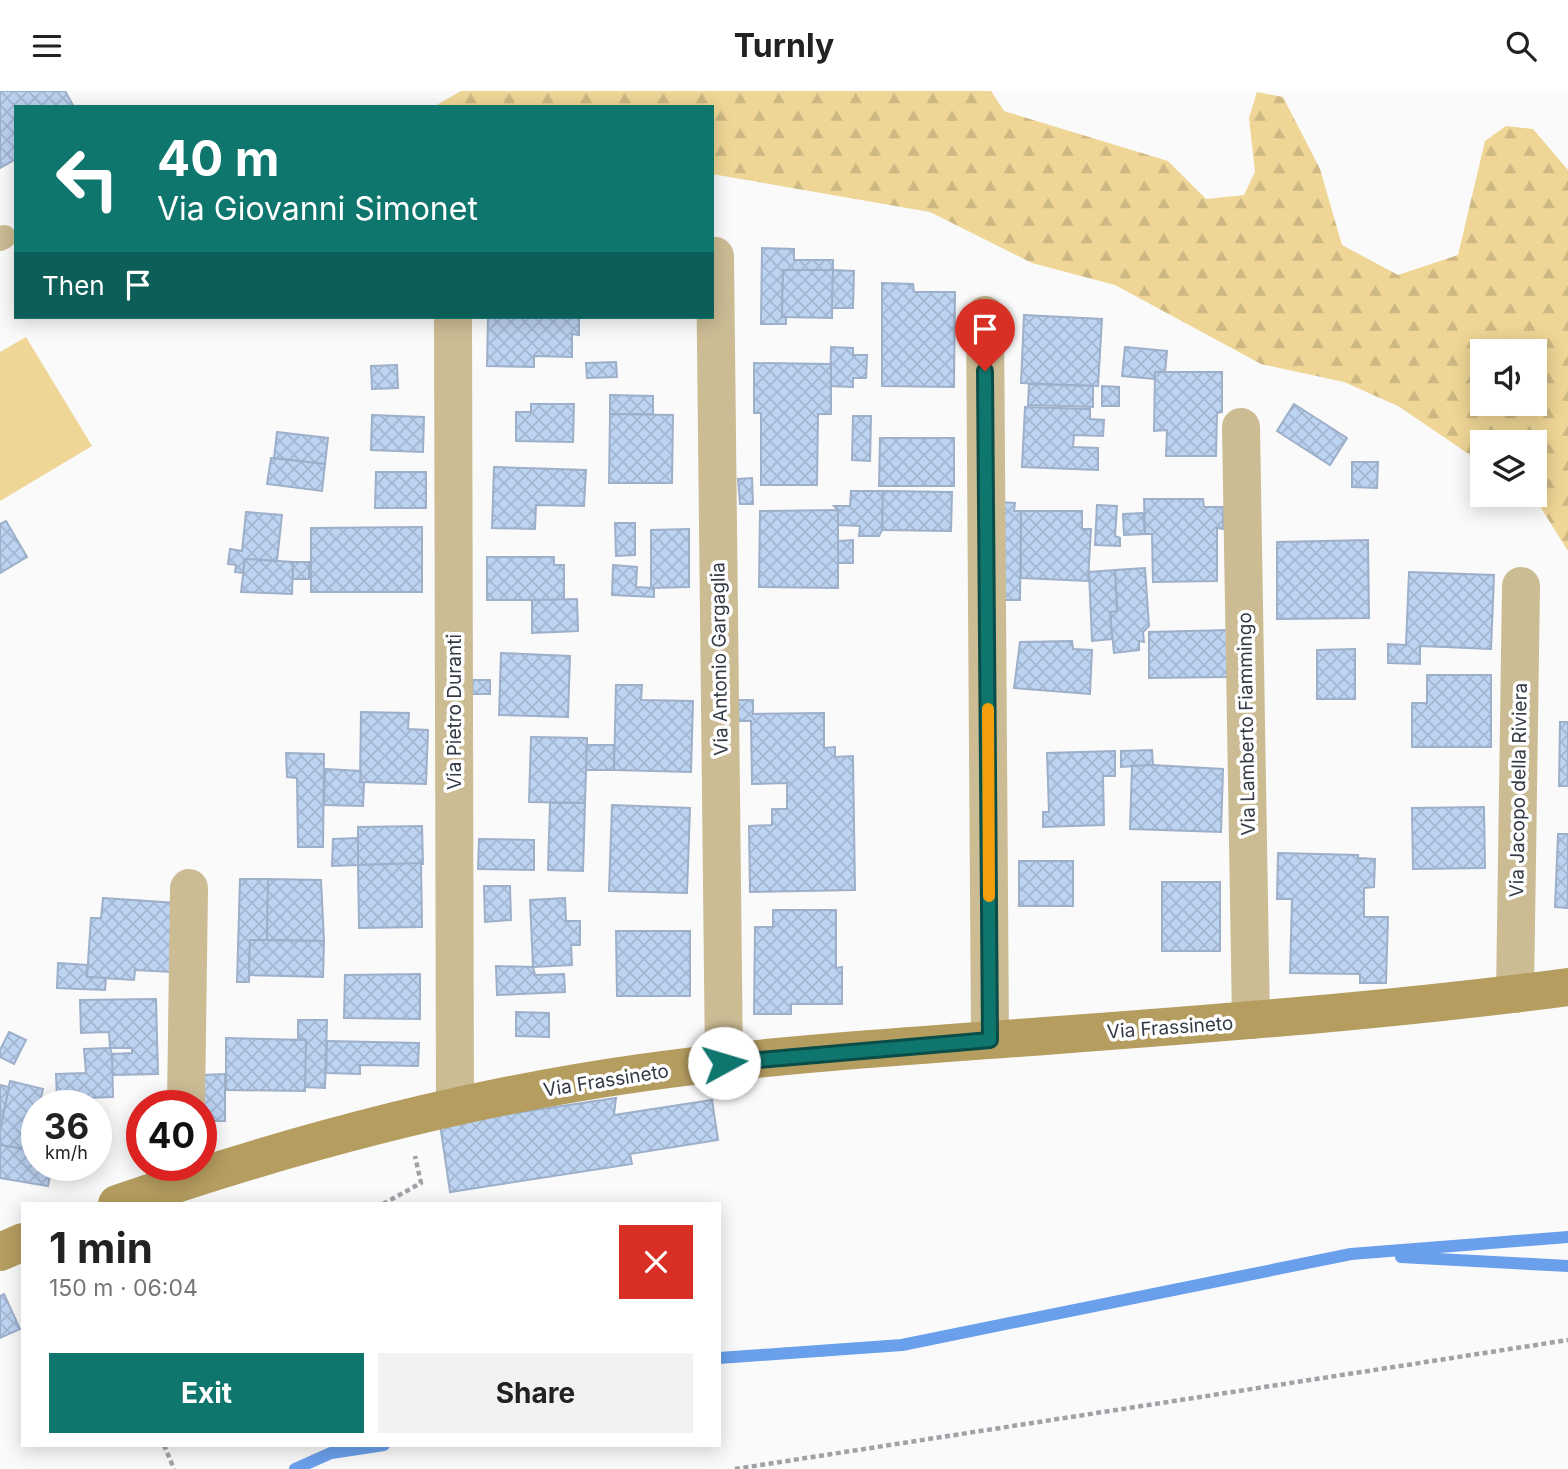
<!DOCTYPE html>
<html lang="en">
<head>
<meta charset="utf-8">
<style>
	:root { --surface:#fff; --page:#f2f2f2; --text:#222; --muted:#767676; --accent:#0f766e }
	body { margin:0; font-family:Inter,sans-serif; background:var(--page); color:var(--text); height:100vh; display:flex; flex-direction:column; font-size:26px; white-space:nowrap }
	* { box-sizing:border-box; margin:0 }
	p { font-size:23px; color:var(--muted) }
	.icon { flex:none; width:38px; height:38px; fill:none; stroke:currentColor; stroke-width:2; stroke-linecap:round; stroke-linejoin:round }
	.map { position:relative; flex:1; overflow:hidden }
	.drawer { position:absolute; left:21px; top:1111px; width:700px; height:245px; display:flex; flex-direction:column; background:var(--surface); border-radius:0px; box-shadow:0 4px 18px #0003 }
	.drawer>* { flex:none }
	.hud { position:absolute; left:14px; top:14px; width:700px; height:214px; border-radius:0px; box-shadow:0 4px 18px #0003; background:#0f766e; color:#fff; overflow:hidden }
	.controls { position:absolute; left:1470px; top:248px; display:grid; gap:14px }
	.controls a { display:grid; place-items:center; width:77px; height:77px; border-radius:0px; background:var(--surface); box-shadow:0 4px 18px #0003; font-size:35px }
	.speed { position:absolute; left:21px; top:999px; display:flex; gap:14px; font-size:35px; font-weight:700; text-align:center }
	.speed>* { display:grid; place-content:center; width:91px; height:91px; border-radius:50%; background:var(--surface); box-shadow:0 4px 18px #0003; line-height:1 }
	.speed small { font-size:18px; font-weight:400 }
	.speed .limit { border:10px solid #d22; background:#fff; color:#111 }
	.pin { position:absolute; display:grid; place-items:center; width:60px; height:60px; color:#fff; margin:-72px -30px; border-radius:50% 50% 50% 0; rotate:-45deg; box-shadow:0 0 7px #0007 }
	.pin .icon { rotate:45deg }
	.me { position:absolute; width:77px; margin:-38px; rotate:84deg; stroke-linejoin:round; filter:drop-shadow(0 0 5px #0008) }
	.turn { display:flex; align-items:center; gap:24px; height:147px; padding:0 28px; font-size:32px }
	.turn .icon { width:91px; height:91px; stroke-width:2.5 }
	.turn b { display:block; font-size:49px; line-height:60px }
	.then { display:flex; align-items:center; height:66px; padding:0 28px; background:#0003; gap:14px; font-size:26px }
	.round { display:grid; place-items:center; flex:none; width:74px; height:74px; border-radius:0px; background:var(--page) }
	.head { display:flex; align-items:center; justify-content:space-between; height:119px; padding:0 28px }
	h1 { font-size:42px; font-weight:700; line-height:52px }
	.action { display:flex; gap:14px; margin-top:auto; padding:14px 28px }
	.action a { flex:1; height:80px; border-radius:0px; background:var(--accent); color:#fff; font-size:28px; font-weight:700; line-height:80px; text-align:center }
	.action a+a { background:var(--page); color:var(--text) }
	header { display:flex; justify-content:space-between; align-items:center; height:91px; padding:0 28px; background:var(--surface); font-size:32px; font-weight:700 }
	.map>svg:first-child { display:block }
	.forest { fill:url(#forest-firs); fill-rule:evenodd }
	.pitch { fill:#efd696 }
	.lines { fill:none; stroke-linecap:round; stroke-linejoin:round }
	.stream { stroke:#6a9feb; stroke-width:12 }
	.building { fill:url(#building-cross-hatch); stroke:#9dafc9; stroke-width:2 }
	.path { stroke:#9fa2a7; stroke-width:4.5; stroke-dasharray:5 3.5; stroke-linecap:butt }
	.lane { stroke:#ccbc94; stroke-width:24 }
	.street { stroke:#ccbc94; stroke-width:38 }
	.secondary { stroke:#b59d60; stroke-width:38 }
	.route-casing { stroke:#0a4d48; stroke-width:18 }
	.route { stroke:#0f766e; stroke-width:12 }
	.slow { stroke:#f59e0b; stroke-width:12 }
	.labels { text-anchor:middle; stroke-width:7; stroke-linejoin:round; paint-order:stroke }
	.street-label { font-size:19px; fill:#333a45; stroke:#fff }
</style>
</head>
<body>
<header><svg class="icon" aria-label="menu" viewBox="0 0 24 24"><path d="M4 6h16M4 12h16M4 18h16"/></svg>Turnly<svg class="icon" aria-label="search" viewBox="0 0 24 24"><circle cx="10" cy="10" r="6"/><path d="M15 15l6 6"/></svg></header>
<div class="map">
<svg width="1568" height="1378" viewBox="0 0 1568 1378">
	<defs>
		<pattern id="forest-firs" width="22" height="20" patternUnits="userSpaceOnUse" patternTransform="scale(1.75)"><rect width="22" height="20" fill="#efd696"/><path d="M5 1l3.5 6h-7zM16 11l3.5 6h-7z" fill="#cdb883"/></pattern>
		<pattern id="building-cross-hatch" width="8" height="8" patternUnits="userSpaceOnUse" patternTransform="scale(1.75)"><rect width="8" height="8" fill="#bdd3f2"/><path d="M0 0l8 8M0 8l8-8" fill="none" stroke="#a3b6d1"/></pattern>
	</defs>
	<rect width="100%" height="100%" fill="#fafafa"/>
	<path class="forest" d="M461 0H991L1004 20 1168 70 1206 108 1244 104 1255 81 1249 27 1257 1 1283 6 1320 78 1342 154 1398 184 1458 164 1485 50 1506 35 1533 38 1568 79V460L1536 409 1529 404H1535V352H1482V372L1398 315 1344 291 1261 273 1115 194 1032 172 930 121 712 83V16H433ZM1482 261H1535V313H1482Z"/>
	<polygon class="pitch" points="26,246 92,355 0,410 0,261"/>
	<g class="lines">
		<g class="stream">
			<polyline points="1401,1166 1568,1175"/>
			<polyline points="719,1267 902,1254 1351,1163 1568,1146"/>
			<polyline points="295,1378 331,1362 384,1354"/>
		</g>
	</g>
	<g class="building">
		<polygon points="0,0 65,0 74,16 16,16 16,68 0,77"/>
		<polygon points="762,157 794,158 794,169 833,169 833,179 783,179 782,226 786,226 786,233 761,233"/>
		<polygon points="783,179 833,179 832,227 782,226"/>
		<polygon points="833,179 854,180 853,217 832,217"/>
		<polygon points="882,192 913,193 914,201 955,201 954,296 882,295"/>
		<polygon points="1024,224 1102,228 1098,295 1021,292"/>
		<polygon points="488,226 579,226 579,244 572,243 572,266 534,265 534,276 487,275"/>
		<polygon points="831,256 853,257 853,264 867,264 866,287 853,287 853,296 830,295"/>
		<polygon points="1125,256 1167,260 1165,282 1155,281 1154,288 1122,285"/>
		<polygon points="616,271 617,286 587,287 586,272"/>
		<polygon points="754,272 831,273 831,323 818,323 817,394 761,394 761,322 754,322"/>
		<polygon points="397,274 398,297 372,298 371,275"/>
		<polygon points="1155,281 1222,281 1222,321 1217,322 1216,365 1166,365 1167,339 1154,340"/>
		<polygon points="1029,293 1093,295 1093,316 1028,314"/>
		<polygon points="1102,295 1119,296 1119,315 1102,315"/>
		<polygon points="610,304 653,305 653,323 610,323"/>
		<polygon points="531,313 574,313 573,351 516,350 516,321 531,321"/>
		<polygon points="1294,313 1347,347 1330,374 1277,340"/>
		<polygon points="1025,316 1090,318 1090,328 1104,329 1103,345 1074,344 1073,356 1098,357 1098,379 1022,376"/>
		<polygon points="610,323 673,324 672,392 609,392"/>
		<polygon points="372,324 424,326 423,361 371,359"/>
		<polygon points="853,325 871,325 870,370 852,369"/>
		<polygon points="277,341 328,347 325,373 274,367"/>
		<polygon points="880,347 954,347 954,395 879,395"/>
		<polygon points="271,367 325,373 322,400 267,393"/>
		<polygon points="1352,371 1378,371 1377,397 1352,396"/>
		<polygon points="494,376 586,379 584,415 536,414 535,438 492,437"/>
		<polygon points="376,381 426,381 426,417 375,417"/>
		<polygon points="752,387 753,413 740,413 738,388"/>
		<polygon points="851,400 883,400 882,439 879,445 859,445 860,435 838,434 838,419 834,415 850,415"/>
		<polygon points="883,400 952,401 951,440 882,439"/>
		<polygon points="1144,408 1203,408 1204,416 1223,416 1223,438 1217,437 1217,490 1153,491 1152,443 1145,443"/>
		<polygon points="1000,411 1015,412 1014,420 1021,420 1020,509 1000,509"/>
		<polygon points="1097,414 1117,415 1115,445 1120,447 1120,455 1095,454"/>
		<polygon points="838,419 838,497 759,496 760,420"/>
		<polygon points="1021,420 1082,420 1082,438 1091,438 1088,490 1021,487"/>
		<polygon points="246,421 282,424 277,470 245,468 243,482 235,481 236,474 228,473 230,458 242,460"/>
		<polygon points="1143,422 1145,443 1124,444 1123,423"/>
		<polygon points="6,430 27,466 0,482 0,433"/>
		<polygon points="615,432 635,432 635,464 616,465"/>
		<polygon points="422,436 422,501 311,501 311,437"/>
		<polygon points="689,438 689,496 651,497 651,439"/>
		<polygon points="853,449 853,472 838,472 838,450"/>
		<polygon points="1368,449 1369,527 1277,528 1277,451"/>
		<polygon points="487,466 554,466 554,474 564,474 564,509 487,509"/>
		<polygon points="245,468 293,471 292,503 241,501"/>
		<rect x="293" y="471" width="16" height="17"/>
		<polygon points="613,474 637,476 636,496 654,497 654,506 612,504"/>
		<polygon points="1145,477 1149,535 1143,541 1144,551 1139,550 1139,559 1114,562 1110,521 1117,520 1115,479"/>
		<polygon points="1115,479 1117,520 1110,521 1112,548 1092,550 1089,481"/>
		<polygon points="1409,481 1494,484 1491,558 1420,555 1420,573 1388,572 1388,553 1406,554"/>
		<polygon points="577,508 578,540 532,542 532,509"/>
		<polygon points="1228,539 1228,586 1149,587 1149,541"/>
		<polygon points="1072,550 1073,558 1092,559 1090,603 1014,597 1020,551"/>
		<polygon points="1355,558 1355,608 1317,608 1317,559"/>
		<polygon points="501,562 570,565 568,626 499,624"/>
		<polygon points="1427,584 1491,584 1491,656 1412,656 1412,612 1427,612"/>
		<polygon points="473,589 490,589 490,603 472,603"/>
		<polygon points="616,594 642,594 641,609 693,610 691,681 614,679"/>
		<polygon points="737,609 753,609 753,623 824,622 824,657 835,656 835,666 853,665 855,799 750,801 749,735 772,734 772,718 787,718 787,692 752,693 751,630 737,630"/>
		<polygon points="361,621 409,622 408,638 428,639 426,693 360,691"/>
		<polygon points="1560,631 1568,631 1568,695 1559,695"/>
		<polygon points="531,646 587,647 585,712 529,711"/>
		<polygon points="587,654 614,654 614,679 586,679"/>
		<polygon points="1152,659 1153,674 1121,676 1121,660"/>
		<polygon points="1115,660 1115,685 1103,685 1104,734 1043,736 1043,721 1049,721 1047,662"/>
		<polygon points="286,662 324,663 323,756 298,756 297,687 287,686"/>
		<polygon points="1153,674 1223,678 1221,741 1130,738 1132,675"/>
		<polygon points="325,678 361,680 360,691 364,692 363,715 324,714"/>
		<polygon points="550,712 585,712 583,780 548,779"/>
		<polygon points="612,714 690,717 687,802 609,800"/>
		<polygon points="1484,716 1485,777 1413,778 1412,717"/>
		<polygon points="422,735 423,773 358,774 358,736"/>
		<polygon points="1558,743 1568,743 1568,817 1555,816"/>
		<polygon points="358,747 358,774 332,775 333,748"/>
		<polygon points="479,748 534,749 534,779 478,778"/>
		<polygon points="1278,762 1358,764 1358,767 1375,768 1374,796 1364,797 1364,826 1388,826 1386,892 1360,892 1360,883 1290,882 1292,808 1277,808"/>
		<rect x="1019" y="770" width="54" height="45"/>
		<polygon points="421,772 422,836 359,837 358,774"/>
		<polygon points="240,788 268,788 267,849 250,849 249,891 237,891"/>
		<polygon points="268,788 321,789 324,850 267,849"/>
		<rect x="1162" y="791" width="58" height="69"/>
		<polygon points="484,795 510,795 511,829 485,831"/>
		<polygon points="103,807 177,812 172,881 135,879 134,889 87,886 91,827 101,827"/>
		<polygon points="565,807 566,830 580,830 580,854 571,854 572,874 533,876 530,809"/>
		<polygon points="773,819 836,819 836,877 842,876 842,913 791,913 791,923 754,923 755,836 773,836"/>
		<polygon points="616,840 690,840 690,905 617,905"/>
		<polygon points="250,849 324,850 323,886 249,884"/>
		<polygon points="58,872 87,874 87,886 106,887 105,899 57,897"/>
		<polygon points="496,875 533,876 535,884 564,883 565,901 497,904"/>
		<polygon points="420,883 420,928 344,927 345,884"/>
		<polygon points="156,908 158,983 112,984 112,963 132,962 132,957 110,957 109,941 81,942 80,909"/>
		<polygon points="516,921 549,922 549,946 516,945"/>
		<polygon points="298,929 327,929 325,997 304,996 306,949 298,948"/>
		<polygon points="9,941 26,949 14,973 0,966 0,959"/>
		<polygon points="226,947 306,949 305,1000 226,999"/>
		<polygon points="327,950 419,952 418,975 360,974 360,983 326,982"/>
		<polygon points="110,957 112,963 113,1006 57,1008 56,983 86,982 84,958"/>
		<polygon points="225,983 225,1030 203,1030 203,984"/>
		<polygon points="10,990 43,998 39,1015 37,1015 29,1059 0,1054 0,1039"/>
		<polygon points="0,994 9,996 0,1039"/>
		<polygon points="616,1007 614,1024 712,1009 718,1049 630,1063 632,1073 450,1101 440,1033"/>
		<polygon points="55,1012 97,1014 96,1026 96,1015 55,1015"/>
		<polygon points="96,1031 101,1031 99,1064 96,1064"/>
		<polygon points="0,1054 37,1060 37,1074 52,1074 48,1095 0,1087"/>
		<polygon points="4,1203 20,1238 0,1247 0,1205"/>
	</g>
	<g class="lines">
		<g class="path">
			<polyline points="383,1113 421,1092 415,1065"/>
			<polyline points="164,1354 174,1378"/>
			<polyline points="735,1378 1568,1249"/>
		</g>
		<polyline class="lane" points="0,148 4,146"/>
		<g class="street">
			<polyline points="715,165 724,972"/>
			<polyline points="985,224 990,949"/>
			<polyline points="453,226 455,1016"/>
			<polyline points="1241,336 1251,929"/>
			<polyline points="1515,903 1521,495"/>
			<polyline points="186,1015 189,797"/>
		</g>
		<g class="secondary">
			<path d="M117 1113C287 1054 462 1007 640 982 774 963 910 955 1045 945 1220 932 1394 919 1568 896"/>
			<polyline points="0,1161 23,1151"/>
		</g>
	</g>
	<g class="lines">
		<g class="route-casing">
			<polyline id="route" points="724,972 990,949 985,280"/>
		</g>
		<use href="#route" class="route"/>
		<polyline class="slow" points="988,618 989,805"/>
	</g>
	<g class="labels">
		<g class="street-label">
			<text transform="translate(719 568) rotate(-91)" y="7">Via Antonio Gargaglia</text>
			<text transform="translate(454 621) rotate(-90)" y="7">Via Pietro Duranti</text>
			<text transform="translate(1246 633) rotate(-91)" y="7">Via Lamberto Fiammingo</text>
			<text transform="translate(1518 699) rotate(-89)" y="7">Via Jacopo della Riviera</text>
			<text transform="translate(1170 936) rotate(-4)" y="7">Via Frassineto</text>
			<text transform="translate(606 989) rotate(-9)" y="7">Via Frassineto</text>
		</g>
	</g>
</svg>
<div class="controls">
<a><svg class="icon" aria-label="sound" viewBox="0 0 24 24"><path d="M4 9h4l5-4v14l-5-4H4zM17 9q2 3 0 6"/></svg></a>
<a><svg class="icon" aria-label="layers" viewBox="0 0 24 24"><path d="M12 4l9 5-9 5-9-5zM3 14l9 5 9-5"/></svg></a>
</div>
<div class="speed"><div>36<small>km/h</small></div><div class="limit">40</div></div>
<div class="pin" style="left:985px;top:280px;background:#d93025"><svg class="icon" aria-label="arrive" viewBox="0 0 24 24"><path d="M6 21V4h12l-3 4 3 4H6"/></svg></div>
<svg class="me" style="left:724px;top:972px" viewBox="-20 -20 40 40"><circle r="19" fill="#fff"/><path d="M0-13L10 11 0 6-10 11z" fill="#0f766e"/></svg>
<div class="hud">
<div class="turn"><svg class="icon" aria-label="left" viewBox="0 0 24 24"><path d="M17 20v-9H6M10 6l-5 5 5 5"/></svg><div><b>40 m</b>Via Giovanni Simonet</div></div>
<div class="then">Then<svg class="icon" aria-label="arrive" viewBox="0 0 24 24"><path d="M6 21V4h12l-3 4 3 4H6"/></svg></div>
</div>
<section class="drawer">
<div class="head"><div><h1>1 min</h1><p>150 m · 06:04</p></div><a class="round" style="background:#d93025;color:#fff"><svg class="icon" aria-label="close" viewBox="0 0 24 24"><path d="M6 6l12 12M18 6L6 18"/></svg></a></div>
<div class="action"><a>Exit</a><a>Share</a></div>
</section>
</div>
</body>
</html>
